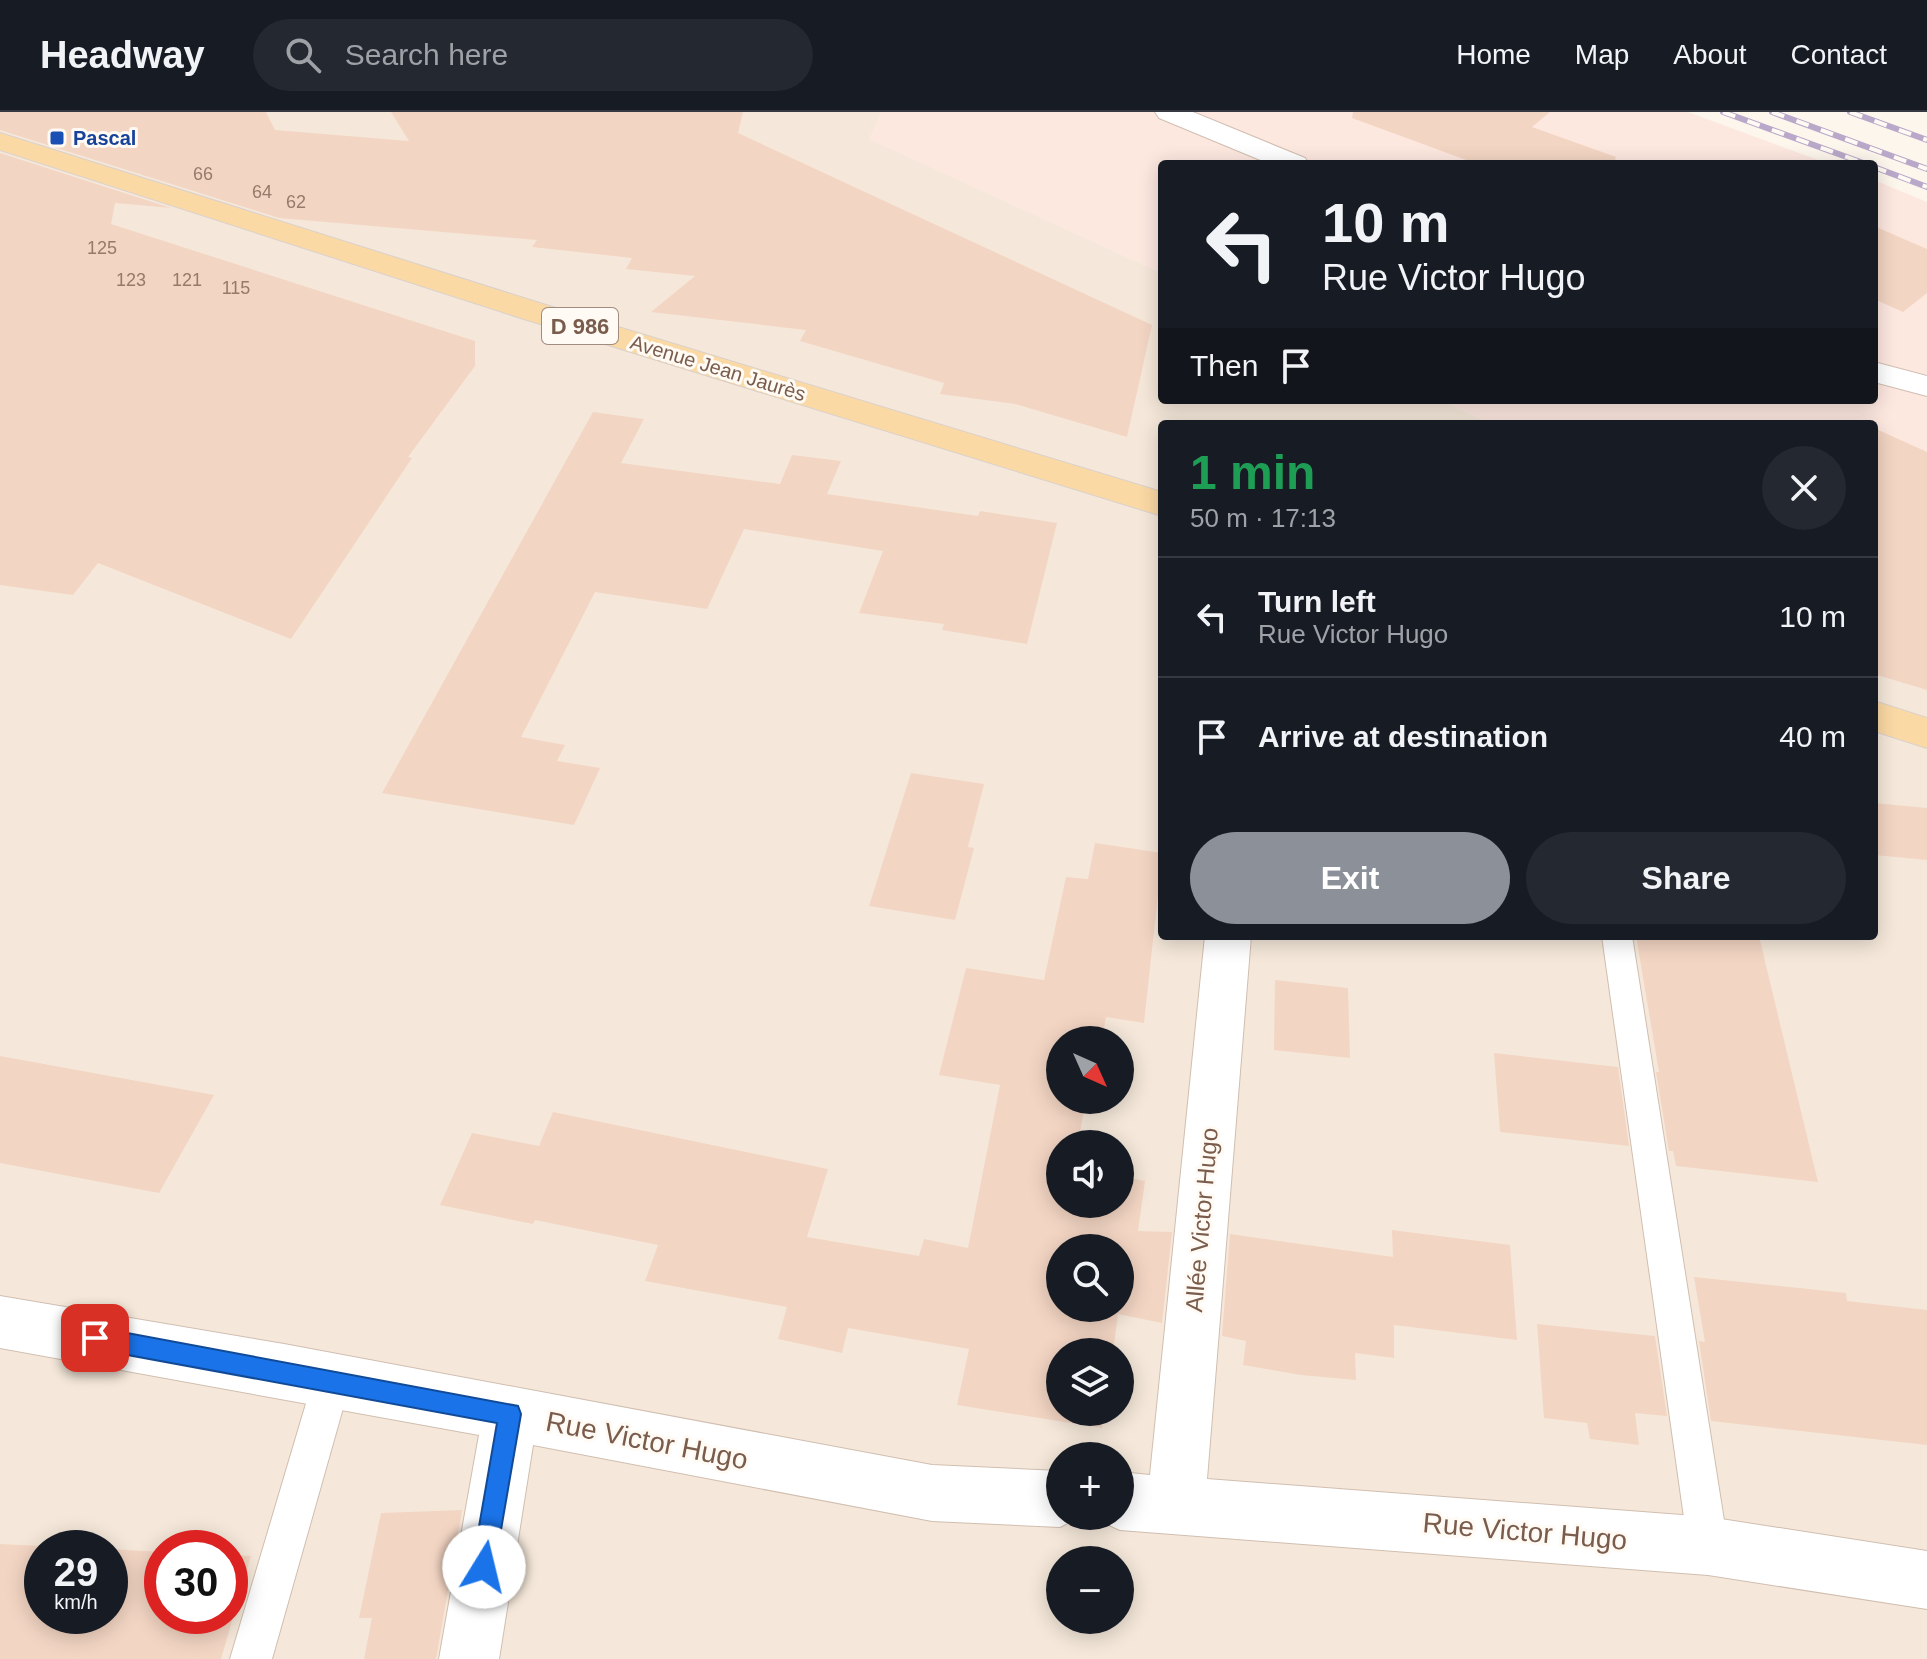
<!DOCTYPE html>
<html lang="en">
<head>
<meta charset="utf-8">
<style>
	:root { --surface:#171b24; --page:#242831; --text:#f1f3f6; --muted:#9ea1a6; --line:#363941; --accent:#8c9099 }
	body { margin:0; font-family:Arial,sans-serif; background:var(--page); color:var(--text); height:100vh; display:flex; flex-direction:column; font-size:30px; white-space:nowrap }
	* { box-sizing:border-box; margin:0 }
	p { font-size:26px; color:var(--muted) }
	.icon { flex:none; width:44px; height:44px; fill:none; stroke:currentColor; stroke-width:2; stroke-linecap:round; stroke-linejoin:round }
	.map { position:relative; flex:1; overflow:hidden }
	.details { position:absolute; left:1158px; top:308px; width:720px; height:520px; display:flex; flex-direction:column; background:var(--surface); border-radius:8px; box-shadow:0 4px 20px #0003 }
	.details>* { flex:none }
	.banner { position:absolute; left:1158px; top:48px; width:720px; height:244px; border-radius:8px; box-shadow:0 4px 20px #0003; background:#171b24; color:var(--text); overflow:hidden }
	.needle { width:52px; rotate:135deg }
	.fabs { position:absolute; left:1046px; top:914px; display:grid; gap:16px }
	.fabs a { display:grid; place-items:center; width:88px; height:88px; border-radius:50%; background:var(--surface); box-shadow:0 4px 20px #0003; font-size:40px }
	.speed { position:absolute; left:24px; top:1418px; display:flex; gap:16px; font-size:40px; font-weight:700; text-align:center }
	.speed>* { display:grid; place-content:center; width:104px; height:104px; border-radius:50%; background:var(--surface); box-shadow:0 4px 20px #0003; line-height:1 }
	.speed small { font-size:20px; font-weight:400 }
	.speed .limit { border:12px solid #d22; background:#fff; color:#111 }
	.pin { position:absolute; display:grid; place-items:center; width:68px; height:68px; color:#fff; margin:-34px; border-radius:16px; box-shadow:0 4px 12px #0006 }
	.me { position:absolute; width:88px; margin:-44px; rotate:9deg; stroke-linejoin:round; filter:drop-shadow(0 0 6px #0008) }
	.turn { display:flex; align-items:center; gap:28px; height:168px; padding:0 32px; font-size:36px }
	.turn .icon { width:104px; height:104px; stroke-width:2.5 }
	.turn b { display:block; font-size:56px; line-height:68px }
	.then { display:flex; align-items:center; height:76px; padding:0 32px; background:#0003; gap:16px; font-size:30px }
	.round { display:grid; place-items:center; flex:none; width:84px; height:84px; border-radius:42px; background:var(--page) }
	.overview { display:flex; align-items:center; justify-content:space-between; height:136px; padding:0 32px }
	h1 { font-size:48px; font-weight:800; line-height:60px; color:#1e9e55 }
	.action { display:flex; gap:16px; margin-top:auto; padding:16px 32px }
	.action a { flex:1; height:92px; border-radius:48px; background:var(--accent); color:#fff; font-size:32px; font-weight:800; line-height:92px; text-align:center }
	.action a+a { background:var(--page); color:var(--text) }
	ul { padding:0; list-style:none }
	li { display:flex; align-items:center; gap:24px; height:120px; padding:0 32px; border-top:2px solid var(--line) }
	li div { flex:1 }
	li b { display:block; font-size:30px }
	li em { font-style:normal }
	header { display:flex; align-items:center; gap:48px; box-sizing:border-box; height:112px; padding:0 40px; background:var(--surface); border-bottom:2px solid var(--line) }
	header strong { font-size:38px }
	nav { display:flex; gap:44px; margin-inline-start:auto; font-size:28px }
	.search { width:560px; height:72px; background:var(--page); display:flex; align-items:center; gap:20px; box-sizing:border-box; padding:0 28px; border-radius:44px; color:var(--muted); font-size:30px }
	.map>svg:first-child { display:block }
	.residential { fill:#f5e8da; fill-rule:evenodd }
	.commercial { fill:#fde8e0 }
	.building { fill:#f3d5c3; fill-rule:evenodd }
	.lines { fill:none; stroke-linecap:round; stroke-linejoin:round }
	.lane-casing { stroke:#d1beb0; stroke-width:2 }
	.street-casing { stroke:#d1beb0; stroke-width:2 }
	.primary-casing { stroke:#dad1cd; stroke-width:2 }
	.lane { fill:#fff; fill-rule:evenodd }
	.street { fill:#fff; fill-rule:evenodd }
	.primary { fill:#fbd9a5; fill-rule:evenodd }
	.rail-casing { stroke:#b9a8c9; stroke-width:6 }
	.rail { stroke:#fffaf3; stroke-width:4; stroke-dasharray:13; stroke-linecap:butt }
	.route { fill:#1a73e8; stroke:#114b97; stroke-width:2 }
	.transit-dot { fill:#1a4fb4; stroke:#fffaf3; stroke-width:3 }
	.labels { text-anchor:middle; stroke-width:6; stroke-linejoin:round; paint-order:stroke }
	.far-number-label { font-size:18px; fill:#987a6a }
	.far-transit-label { font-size:20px; font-weight:bold; fill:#164399; stroke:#fffaf3; text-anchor:start }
	.far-street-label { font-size:20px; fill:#7a5c4d; stroke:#fffaf3 }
	.shield { fill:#fffaf3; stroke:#a28b7f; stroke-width:2 }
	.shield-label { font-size:22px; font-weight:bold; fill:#7a5c4d }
	.street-label { font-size:24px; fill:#7a5c4d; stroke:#fffaf3 }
	.near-street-label { font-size:28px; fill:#7a5c4d; stroke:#fffaf3 }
</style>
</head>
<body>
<header>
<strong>Headway</strong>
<div class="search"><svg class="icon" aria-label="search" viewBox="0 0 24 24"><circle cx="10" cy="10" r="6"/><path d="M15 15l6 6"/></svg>Search here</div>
<nav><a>Home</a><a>Map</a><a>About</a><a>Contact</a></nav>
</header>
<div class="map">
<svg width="1927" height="1547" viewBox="0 0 1927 1547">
	<rect width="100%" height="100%" fill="#fdf6ec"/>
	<path class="residential" d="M0 0H882L870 27 1162 161V288H1440L1492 312H1162V824H1874V312L1844 288 1927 329V1547H0ZM1060 928H1120V988H1060ZM1060 1032H1120V1092H1060ZM1060 1136H1120V1196H1060ZM1060 1240H1120V1300H1060ZM1060 1344H1120V1404H1060ZM42 1436H110V1504H42ZM162 1436H230V1504H162ZM1060 1448H1120V1508H1060Z"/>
	<g class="commercial">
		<polygon points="882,0 1688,0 1829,52 1162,52 1162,161 869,27"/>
		<polygon points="1874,68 1927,90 1927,527 1874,499 1874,312 1492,312 1440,288 1874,288"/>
	</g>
	<g class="building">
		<polygon points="0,0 266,0 275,18 409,29 391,0 743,0 738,21 1152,213 1127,325 1015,292 940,282 944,271 800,229 806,218 651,200 695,164 626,157 632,146 532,135 537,128 279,106 0,18"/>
		<polygon points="1353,0 1550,0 1532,15 1616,45 1614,52 1477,52 1352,6"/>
		<polygon points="0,41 171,96 115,91 111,112 475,229 475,254 408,345 412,346 291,527 98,451 73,483 0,473"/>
		<polygon points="1874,114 1927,137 1927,181 1903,200 1874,187"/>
		<polygon points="593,300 644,307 621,351 780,372 792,343 841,349 827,382 978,404 980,399 1057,411 1027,532 942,518 944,512 859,501 883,439 744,417 707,497 595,480 521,625 565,633 557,649 600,656 574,713 382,681"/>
		<polygon points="1874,316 1927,340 1927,578 1874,562"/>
		<polygon points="911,661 984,672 968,735 974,736 955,808 869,794"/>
		<polygon points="1874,691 1927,696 1927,748 1874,743"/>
		<path d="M1095 731 1162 741V746L1144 911 1106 905 1102 928H1060V988H1086L1080 1020 1086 1021 1084 1032H1060V1092H1120V1064L1145 1069 1138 1119 1172 1120 1162 1211 1118 1202 1113 1240H1060V1300H1104L1102 1316 957 1293 969 1237 848 1216 842 1241 778 1227 787 1195 645 1169 658 1133 535 1108 533 1112 440 1093 472 1021 539 1034 553 1000 828 1057 807 1125 919 1144 924 1127 968 1136 1000 973 939 963 966 856 1044 868 1066 765 1088 767ZM1060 1136H1120V1196H1060Z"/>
		<polygon points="1636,824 1759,824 1818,1070 1676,1054 1673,1039 1669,1039 1656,960 1659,960"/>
		<polygon points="1275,868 1348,876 1350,946 1274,938"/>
		<polygon points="1494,941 1618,955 1629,1034 1500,1020"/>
		<polygon points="0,944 214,983 159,1081 0,1051"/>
		<polygon points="1392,1118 1510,1133 1517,1228 1394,1213 1394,1246 1355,1241 1356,1268 1301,1263 1243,1253 1246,1229 1222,1224 1230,1122 1393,1145"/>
		<polygon points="1694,1165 1846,1181 1847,1189 1927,1198 1927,1333 1711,1309 1699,1229 1705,1230"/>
		<polygon points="1537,1212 1655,1224 1667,1304 1635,1301 1639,1333 1590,1327 1587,1311 1544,1306"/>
		<polygon points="462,1398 436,1547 364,1547 372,1506 359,1506 381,1401"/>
		<polygon points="0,1432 82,1436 42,1436 42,1504 110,1504 110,1437 162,1440 162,1504 230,1504 230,1443 251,1444 221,1547 0,1547"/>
	</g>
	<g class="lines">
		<g class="lane-casing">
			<g id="lane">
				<polygon points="1602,824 1632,824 1728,1434 1722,1448 1708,1454 1694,1448 1688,1434"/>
				<polygon points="332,1250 345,1255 351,1268 272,1547 230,1547 313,1268 319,1255"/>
			</g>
		</g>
		<g class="street-casing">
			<g id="street">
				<polygon points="1155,0 1193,0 1305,46 1309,52 1270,52 1159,6"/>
				<polygon points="1874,250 1927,264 1927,284 1874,270"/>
				<polygon points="1205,824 1251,824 1207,1367 1708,1405 1927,1439 1927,1497 1708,1463 1120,1418 1100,1409 1098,1404 1120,1404 1120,1360 1150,1363"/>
				<polygon points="0,1184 284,1232 932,1353 1060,1359 1060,1404 1081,1404 1060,1415 932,1409 533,1333 499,1547 439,1547 479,1323 0,1236"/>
			</g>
		</g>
		<g class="primary-casing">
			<g id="primary">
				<polygon points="0,21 546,193 1162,380 1162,404 524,207 0,38"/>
				<polygon points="1874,589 1927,606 1927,636 1874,619"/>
			</g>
		</g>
		<use href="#lane" class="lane"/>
		<use href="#street" class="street"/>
		<use href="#primary" class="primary"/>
		<g class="rail-casing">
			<g id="rail">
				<polyline points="1723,0 1866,52"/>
				<polyline points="1772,0 1927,57"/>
				<polyline points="1850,0 1927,28"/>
				<polyline points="1874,55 1927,75"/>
			</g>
		</g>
		<use href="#rail" class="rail"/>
	</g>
	<polygon class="route" points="95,1215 518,1294 521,1302 493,1464 484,1467 476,1464 472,1455 497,1311 95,1237 87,1234 84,1226 87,1219"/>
	<rect class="transit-dot" x="49" y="18" width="16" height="16" rx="4"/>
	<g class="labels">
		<g class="far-number-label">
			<text x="203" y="68">66</text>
			<text x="262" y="86">64</text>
			<text x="296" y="96">62</text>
			<text x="102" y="142">125</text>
			<text x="131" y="174">123</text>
			<text x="187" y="174">121</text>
			<text x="236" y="182">115</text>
		</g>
		<g class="far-transit-label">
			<text x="73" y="33">Pascal</text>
		</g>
		<g class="far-street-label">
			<text transform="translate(718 256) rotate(17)" y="7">Avenue Jean Jaurès</text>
		</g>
		<rect class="shield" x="542" y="196" width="76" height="36" rx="6"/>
		<g class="shield-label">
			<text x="580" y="222">D 986</text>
		</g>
		<g class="street-label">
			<text transform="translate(1202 1108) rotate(-85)" y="8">Allée Victor Hugo</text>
		</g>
		<g class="near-street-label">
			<text transform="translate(647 1328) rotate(11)" y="10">Rue Victor Hugo</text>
			<text transform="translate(1525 1419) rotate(5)" y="10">Rue Victor Hugo</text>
		</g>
	</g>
</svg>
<div class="fabs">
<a><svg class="needle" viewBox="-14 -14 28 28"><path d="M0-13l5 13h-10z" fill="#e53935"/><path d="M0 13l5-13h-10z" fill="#9ea1a6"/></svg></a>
<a><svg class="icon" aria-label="sound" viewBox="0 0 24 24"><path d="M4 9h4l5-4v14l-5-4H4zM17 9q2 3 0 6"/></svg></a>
<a><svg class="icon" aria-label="search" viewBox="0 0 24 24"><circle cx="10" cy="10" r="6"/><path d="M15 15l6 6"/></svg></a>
<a><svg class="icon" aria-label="layers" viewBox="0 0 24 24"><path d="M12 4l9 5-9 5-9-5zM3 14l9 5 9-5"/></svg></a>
<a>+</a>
<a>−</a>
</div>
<div class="speed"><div>29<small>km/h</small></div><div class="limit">30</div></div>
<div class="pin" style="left:95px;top:1226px;background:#d93025"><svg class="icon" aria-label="arrive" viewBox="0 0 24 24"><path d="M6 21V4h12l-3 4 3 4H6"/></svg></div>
<svg class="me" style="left:484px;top:1455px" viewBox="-20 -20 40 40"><circle r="19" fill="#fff"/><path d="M0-13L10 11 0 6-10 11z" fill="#1a73e8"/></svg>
<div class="banner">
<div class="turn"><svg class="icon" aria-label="left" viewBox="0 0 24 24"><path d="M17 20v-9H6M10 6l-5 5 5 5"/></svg><div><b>10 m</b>Rue Victor Hugo</div></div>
<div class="then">Then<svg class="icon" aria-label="arrive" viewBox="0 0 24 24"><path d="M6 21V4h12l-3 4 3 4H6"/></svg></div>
</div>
<section class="details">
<div class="overview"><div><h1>1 min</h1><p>50 m · 17:13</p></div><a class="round"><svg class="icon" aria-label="close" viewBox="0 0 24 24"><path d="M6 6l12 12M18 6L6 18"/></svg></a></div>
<ul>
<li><svg class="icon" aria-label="left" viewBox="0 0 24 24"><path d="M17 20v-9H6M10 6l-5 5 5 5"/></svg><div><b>Turn left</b><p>Rue Victor Hugo</p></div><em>10 m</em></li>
<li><svg class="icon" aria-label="arrive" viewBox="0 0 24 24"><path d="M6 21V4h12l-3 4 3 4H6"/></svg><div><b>Arrive at destination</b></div><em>40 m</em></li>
</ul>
<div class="action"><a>Exit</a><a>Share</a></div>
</section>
</div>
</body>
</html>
